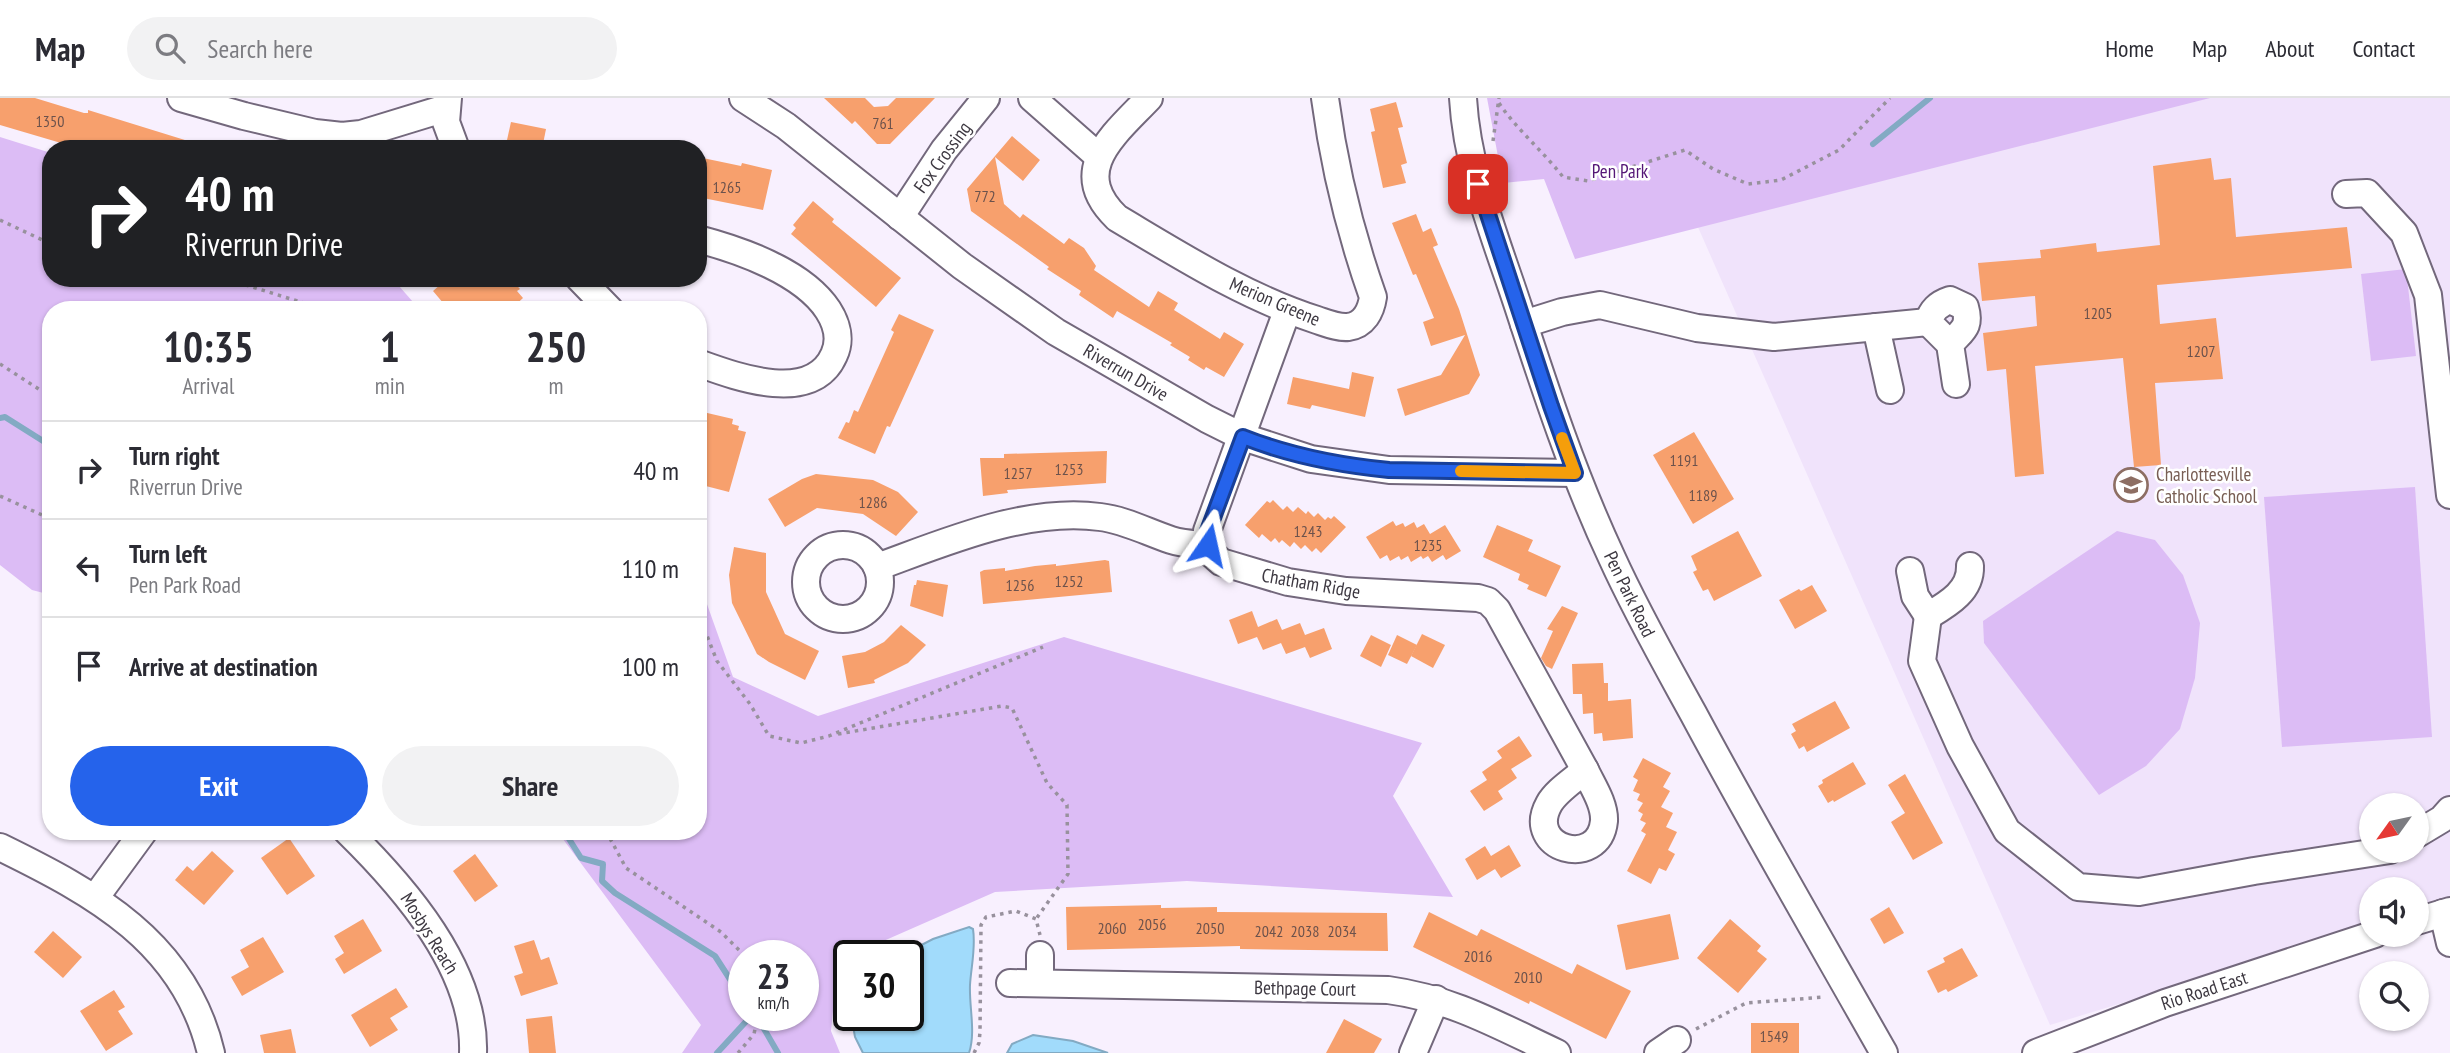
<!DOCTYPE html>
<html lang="en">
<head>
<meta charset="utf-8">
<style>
	:root { --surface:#fff; --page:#f2f2f3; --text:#2b2b33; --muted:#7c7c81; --line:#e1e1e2; --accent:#2563eb }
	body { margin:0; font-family:"PT Sans Narrow",sans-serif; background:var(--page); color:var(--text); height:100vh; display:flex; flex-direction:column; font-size:26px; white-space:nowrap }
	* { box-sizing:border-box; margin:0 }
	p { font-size:23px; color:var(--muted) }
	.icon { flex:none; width:38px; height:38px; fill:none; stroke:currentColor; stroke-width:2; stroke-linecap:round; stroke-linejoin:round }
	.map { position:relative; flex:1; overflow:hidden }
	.details { position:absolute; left:42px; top:203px; width:665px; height:539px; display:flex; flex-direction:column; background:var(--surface); border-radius:28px; box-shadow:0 2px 5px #0004 }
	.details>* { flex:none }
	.top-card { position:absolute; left:42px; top:42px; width:665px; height:147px; border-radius:28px; box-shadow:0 2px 5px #0004; background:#202124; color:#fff; overflow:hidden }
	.needle { width:46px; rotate:237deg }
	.fabs { position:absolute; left:2359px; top:695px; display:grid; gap:14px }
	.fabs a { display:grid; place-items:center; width:70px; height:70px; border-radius:50%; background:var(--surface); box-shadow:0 2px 5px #0004; font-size:35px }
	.speed { position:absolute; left:728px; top:842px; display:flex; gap:14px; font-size:35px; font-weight:700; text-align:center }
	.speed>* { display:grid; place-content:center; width:91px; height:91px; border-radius:50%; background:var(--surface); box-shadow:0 2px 5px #0004; line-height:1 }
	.speed small { font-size:18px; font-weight:400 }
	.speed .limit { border:4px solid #111; border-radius:10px; background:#fff; color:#111 }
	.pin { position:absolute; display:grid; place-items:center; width:60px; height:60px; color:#fff; margin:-30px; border-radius:14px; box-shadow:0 4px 10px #0006 }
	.me { position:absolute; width:77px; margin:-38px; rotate:11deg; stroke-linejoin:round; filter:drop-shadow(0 0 5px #0008) }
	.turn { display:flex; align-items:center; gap:24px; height:147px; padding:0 28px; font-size:32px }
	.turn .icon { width:91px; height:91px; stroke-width:2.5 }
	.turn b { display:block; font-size:49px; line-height:60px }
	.eta { display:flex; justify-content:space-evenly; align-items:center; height:119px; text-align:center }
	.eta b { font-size:42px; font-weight:700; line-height:49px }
	.primary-button { display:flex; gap:14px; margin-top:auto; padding:14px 28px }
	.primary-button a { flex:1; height:80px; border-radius:42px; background:var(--accent); color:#fff; font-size:28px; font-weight:700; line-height:80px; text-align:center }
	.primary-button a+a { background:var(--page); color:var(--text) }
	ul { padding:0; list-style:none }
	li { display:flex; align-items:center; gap:21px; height:98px; padding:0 28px; border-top:2px solid var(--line) }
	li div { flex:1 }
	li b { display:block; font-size:26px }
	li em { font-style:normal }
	header { display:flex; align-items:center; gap:42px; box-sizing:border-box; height:98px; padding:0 35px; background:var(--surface); border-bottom:2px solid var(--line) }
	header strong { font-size:33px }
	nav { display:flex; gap:38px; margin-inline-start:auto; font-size:24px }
	.search { width:490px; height:63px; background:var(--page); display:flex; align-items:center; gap:18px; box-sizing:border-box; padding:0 24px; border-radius:38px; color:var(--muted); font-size:26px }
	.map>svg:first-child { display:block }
	.built { fill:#f0e3fb; fill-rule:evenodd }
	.green { fill:#dcbcf5; fill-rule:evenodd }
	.water { fill:#a1dbfb; stroke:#83aac3; stroke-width:2 }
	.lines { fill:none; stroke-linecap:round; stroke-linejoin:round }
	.stream { stroke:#83aac3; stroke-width:6 }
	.building { fill:#f7a06d }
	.minor-casing { stroke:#73687c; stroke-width:30 }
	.path { stroke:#98919d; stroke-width:3.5; stroke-dasharray:3.5 5; stroke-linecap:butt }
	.minor { stroke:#fff; stroke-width:26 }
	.route-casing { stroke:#184099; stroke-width:18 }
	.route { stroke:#2563eb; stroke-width:12 }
	.slow { stroke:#f59e0b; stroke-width:12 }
	.labels { text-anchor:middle; stroke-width:5; stroke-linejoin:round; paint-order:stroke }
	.number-label { font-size:16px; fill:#6c524c }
	.street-label { font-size:19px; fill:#3d3841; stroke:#fff }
	.park-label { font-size:19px; fill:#541676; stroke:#fff }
	.education-label { font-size:19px; fill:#785e54; stroke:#fff; text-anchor:start }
</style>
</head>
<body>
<header>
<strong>Map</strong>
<div class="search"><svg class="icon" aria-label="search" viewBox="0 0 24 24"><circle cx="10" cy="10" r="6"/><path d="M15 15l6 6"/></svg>Search here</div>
<nav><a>Home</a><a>Map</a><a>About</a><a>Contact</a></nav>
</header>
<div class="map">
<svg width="2450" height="955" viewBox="0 0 2450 955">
	<rect width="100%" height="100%" fill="#f8f0fe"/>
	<path class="built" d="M1946 0H2450V805L2417 815V791H2371V829L2050 927 1671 68ZM2371 707H2417V752H2371Z"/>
	<g class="green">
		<polygon points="1487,0 2210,0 1575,161 1544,81 1503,85"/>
		<polygon points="0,39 51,55 51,180 392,180 420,212 51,212 51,497 32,492 0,467"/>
		<polygon points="2406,171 2416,258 2371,263 2361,176"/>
		<polygon points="2415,389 2432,639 2282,649 2264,399"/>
		<polygon points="2117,433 2155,442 2183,477 2200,525 2195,580 2180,631 2146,668 2099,697 1984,545 1983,523"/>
		<path d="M698 481 733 579 818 618 1064 539 1422 645 1393 698 1453 799 1187 783 995 794 838 863 831 933 840 955H682L701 927 557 733H698ZM744 858H803V917H744Z"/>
	</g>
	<g class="water">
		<path d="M969 829 973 831C976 850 971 869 970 887 969 909 976 934 969 955H863L855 939 851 917H908V858L902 857 933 841Z"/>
		<polygon points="1033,937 1073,943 1108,955 1007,955 1012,946"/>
	</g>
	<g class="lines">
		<g class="stream">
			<polyline points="1873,46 1930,0"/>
			<polyline points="0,320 5,319 51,348"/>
			<polyline points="564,733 581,760 603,766 602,783 615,795 715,858 744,903"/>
			<polyline points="756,917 778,955"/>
			<polyline points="717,955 752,917"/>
		</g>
	</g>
	<g class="building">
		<polygon points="0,0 35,0 84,15 88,15 88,12 201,47 201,51 59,51 61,45 0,27"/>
		<polygon points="824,0 865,0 874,9 888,8 896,0 935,0 890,46 877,46 855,23 852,26"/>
		<polygon points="1396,4 1403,29 1398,30 1407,65 1401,67 1406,85 1383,90 1371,34 1375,33 1370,11"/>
		<polygon points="511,24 546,31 542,51 505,51"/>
		<polygon points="1012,38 1040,62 1023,83 995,59 1004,106 1020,120 1023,116 1064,146 1069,140 1084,150 1096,168 1094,172 1149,209 1158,193 1178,205 1174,212 1220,241 1224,234 1244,246 1224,279 1206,269 1204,272 1188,262 1190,259 1170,247 1172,245 1117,213 1113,220 1079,197 1081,193 1047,171 1049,169 971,113 967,91"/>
		<polygon points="698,59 741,68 742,65 772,72 763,112 698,99"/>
		<polygon points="2211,60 2214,82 2231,80 2236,139 2347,129 2352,170 2157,187 2160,226 2216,220 2223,281 2155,285 2161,367 2134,369 2123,260 2035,268 2044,376 2015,379 2006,271 1987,273 1983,235 2037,228 2035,198 1982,203 1978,165 2041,160 2040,152 2096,145 2097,154 2160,147 2153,68"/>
		<polygon points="813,103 834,121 832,124 901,180 876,209 791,136 796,130 793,127"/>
		<polygon points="1416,116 1423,134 1431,130 1438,147 1433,149 1459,211 1480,277 1469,296 1405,318 1397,291 1441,277 1465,237 1431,248 1423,224 1434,220 1416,176 1413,177 1392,125"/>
		<polygon points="448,180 510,180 520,191 517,193 523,200 510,212 449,212 433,193"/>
		<polygon points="899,216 934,232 890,329 887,328 875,356 838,340 846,324 849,325 854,312 858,314 894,234 891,232"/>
		<polygon points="1352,274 1374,279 1365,319 1312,307 1310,311 1287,306 1293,279 1349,291"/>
		<polygon points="703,314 733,321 732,326 739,328 738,332 746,334 729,394 698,386 698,316 702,317"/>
		<polygon points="1694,334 1734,401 1693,426 1653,357"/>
		<polygon points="1107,353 1106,385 1007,392 1008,395 983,398 980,360 1004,360 1004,356"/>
		<polygon points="816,376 873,382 898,394 918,414 896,438 863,416 817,410 785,429 768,401 802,381"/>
		<polygon points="1273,402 1283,412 1287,408 1293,414 1298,409 1306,416 1308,413 1314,419 1318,415 1325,422 1328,419 1331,421 1334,418 1346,429 1321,455 1316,450 1312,454 1305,447 1301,451 1294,444 1290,449 1282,442 1279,445 1275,440 1271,444 1262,436 1259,440 1245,427 1267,403 1270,405"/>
		<polygon points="1393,423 1396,428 1403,425 1405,429 1414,424 1417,430 1424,426 1430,436 1445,427 1461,453 1446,462 1443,457 1432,464 1428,458 1423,461 1421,458 1411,464 1408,458 1401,462 1399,458 1390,463 1387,457 1380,461 1366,439"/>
		<polygon points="1497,427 1533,442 1528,453 1561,468 1546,499 1527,491 1529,487 1518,482 1520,476 1483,459"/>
		<polygon points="1738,433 1762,478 1714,503 1708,491 1703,493 1693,474 1697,472 1691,458"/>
		<polygon points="734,449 766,455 766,494 785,536 819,553 805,582 769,564 757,556 732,505 729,477"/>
		<polygon points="1105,462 1109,463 1112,494 983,506 980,474 984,472 1005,470 1005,473 1035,468 1056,466 1056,468"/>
		<polygon points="917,482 948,487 943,519 910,508 914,487 916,487"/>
		<polygon points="1812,487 1827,513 1795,531 1779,502 1799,491 1801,493"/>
		<polygon points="1562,508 1578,515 1552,571 1546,568 1541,560 1553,533 1547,531"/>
		<polygon points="1252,513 1258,529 1277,521 1282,532 1300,525 1305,537 1324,530 1332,551 1310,560 1305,549 1286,556 1281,545 1263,552 1257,539 1238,546 1229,522"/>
		<polygon points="901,527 926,547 908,565 874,582 875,585 848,590 842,558 865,554 884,544"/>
		<polygon points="1422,536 1445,547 1433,570 1411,558"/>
		<polygon points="1371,537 1391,547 1381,569 1360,558"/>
		<polygon points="1397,537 1417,547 1407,566 1388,557"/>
		<polygon points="1603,565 1604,585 1608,585 1608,603 1631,601 1633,640 1603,643 1602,635 1594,636 1593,615 1583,616 1582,596 1573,596 1572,566"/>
		<polygon points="1835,603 1850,630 1807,654 1804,648 1799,651 1791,636 1796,633 1792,626"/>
		<polygon points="1519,638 1532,658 1511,671 1517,680 1498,693 1503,701 1484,713 1470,693 1487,682 1482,674 1502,660 1497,653"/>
		<polygon points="1643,660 1671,675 1663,689 1670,693 1661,709 1673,715 1666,729 1677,734 1668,752 1675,756 1666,773 1659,770 1651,786 1627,773 1646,736 1641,733 1646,725 1640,722 1643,716 1638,713 1643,705 1637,702 1640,696 1633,693 1638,682 1633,679"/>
		<polygon points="1853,664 1866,686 1834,704 1833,702 1828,705 1818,688 1823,685 1822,682"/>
		<polygon points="1905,676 1943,745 1913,762 1891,724 1905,715 1888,687"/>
		<polygon points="289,740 315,778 287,797 261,760"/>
		<polygon points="1509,747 1521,768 1501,780 1495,771 1477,782 1465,761 1485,748 1491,758"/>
		<polygon points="212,753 234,773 204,807 175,782 187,768 193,773"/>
		<polygon points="475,756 498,788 475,804 453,773"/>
		<polygon points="1161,807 1161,810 1217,809 1217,814 1387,815 1388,853 1240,851 1240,848 1067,852 1066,809"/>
		<polygon points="1889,809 1904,835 1884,846 1870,821"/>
		<polygon points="1429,814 1477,838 1481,831 1572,876 1577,866 1631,893 1606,941 1530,903 1529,906 1413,849"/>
		<polygon points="1670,816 1679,861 1626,872 1617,827"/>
		<polygon points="363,821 382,853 344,876 335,861 344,855 334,838"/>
		<polygon points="1730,821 1761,848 1757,853 1767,861 1738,895 1697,860"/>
		<polygon points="53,833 82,859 63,880 34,854"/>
		<polygon points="263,839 284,874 242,898 231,879 249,869 240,852"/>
		<polygon points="534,842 541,862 549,859 558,886 521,898 514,878 523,875 514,848"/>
		<polygon points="1962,850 1978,878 1948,894 1946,891 1938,895 1927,873 1945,864 1943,860"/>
		<polygon points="396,890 408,909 390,920 398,932 370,949 351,917"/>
		<polygon points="114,892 125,909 118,913 133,936 106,953 80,913"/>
		<polygon points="552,918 556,955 529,955 526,921"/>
		<polygon points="1344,921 1382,941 1374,955 1326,955"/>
		<rect x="1751" y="925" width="48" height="30"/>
		<polygon points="291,931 296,955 264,955 260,937"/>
	</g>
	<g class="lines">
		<g class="minor-casing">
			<g id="minor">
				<polyline points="181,0 244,18 315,35 342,38 361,36 446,10"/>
				<polyline points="448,0 446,24 456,51"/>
				<polyline points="743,0 786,28 962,168 1056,234 1207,321 1243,339 1311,361 1389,372 1575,375"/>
				<polyline points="1032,0 1099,59"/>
				<path d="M1149 0C1115 36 1067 72 1117 120 1181 158 1245 199 1317 222 1326 225 1338 230 1348 229 1364 227 1371 213 1373 199 1350 134 1334 68 1325 0"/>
				<path d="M1463 0C1467 72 1496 141 1518 208 1546 294 1574 379 1612 460 1636 513 1665 564 1693 615 1754 729 1820 842 1884 955"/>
				<polyline points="2346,96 2367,95 2404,135 2428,197 2450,397"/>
				<polyline points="900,119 944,52 986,0"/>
				<path d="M698 141C740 152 803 174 828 212 837 226 841 242 834 257 812 307 737 279 698 265"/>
				<polyline points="579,180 610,212"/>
				<polyline points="1524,226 1562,214 1600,207 1697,230 1774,239 1928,224"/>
				<polyline points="1876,229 1890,292"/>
				<path d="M1950 246 1928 224C1932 212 1938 206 1950 202L1965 209C1971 230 1962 232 1950 246L1956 286"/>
				<polyline points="1208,447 1207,433 1287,213"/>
				<circle cx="843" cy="484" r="37"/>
				<path d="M877 469C946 444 1026 409 1100 419 1125 422 1147 434 1171 442 1183 446 1196 446 1208 447L1212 456 1221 464 1288 484 1346 493 1478 500 1488 503 1497 512 1585 672"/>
				<path d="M1910 473 1915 498 1928 518C1948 506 1971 493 1970 468"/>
				<polyline points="1928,518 1922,563 1960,648 2007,733 2078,789 2139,794 2254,773 2390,752"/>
				<path d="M1585 672C1592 687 1605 706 1604 723 1599 772 1524 751 1549 706 1556 693 1574 682 1585 672Z"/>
				<path d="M347 733C404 789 476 871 473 955"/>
				<polyline points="2417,736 2442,721 2450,712"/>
				<path d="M0 749C94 795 185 844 211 955"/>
				<polyline points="95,800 144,733"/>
				<polyline points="2443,815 2450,845"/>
				<polyline points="2417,823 2450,813"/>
				<path d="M1010 885 1388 892C1453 901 1499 928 1557 955"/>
				<polyline points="1040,885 1040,857"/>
				<polyline points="1413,955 1436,901"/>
				<polyline points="1658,955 1677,942"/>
				<polyline points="2036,955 2165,905 2375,836"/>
			</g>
		</g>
		<g class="path">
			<path d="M1499 5C1517 32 1543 53 1563 79L1588 83 1685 52 1713 71 1748 86 1781 82 1839 52 1890 0"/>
			<polyline points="1493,43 1499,0"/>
			<polyline points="0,122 51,146"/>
			<polyline points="212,180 246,187 326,212"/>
			<polyline points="0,266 51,299"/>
			<polyline points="0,398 51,421"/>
			<polyline points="698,515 717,563 750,606 769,638 801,645 829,638 1043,549"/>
			<polyline points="838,636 1002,608 1012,610 1047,685 1067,707 1068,776 1036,821"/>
			<polyline points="606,733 626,770 721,834 745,858"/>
			<polyline points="1696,931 1746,905 1825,899"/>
			<polyline points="738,955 754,936 758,917"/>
			<polyline points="974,955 979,945 980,934 981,827 986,819 1016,813 1036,821 1040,837"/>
		</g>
		<use href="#minor" class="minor"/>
	</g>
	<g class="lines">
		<g class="route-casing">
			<path id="route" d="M1208 447V433L1243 339C1291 358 1338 367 1389 372L1575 375 1551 308 1478 86"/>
		</g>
		<use href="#route" class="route"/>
		<polyline class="slow" points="1461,373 1575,375 1562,340"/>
	</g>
	<defs>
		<g id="school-ring" transform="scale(1.75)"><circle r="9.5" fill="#fff" stroke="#8d6e63" stroke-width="1.5"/><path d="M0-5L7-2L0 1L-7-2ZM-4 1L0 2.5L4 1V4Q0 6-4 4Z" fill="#8d6e63"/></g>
	</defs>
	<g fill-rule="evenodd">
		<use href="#school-ring" x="2131" y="387"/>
	</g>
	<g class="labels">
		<g class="number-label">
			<text x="50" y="29">1350</text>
			<text x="883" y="31">761</text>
			<text x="727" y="95">1265</text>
			<text x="985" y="104">772</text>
			<text x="2098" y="221">1205</text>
			<text x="2201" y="259">1207</text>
			<text x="1684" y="368">1191</text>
			<text x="1069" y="377">1253</text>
			<text x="1018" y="381">1257</text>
			<text x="1703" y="403">1189</text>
			<text x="873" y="410">1286</text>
			<text x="1308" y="439">1243</text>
			<text x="1428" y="453">1235</text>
			<text x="1069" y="489">1252</text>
			<text x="1020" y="493">1256</text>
			<text x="1152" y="832">2056</text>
			<text x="1112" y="836">2060</text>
			<text x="1210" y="836">2050</text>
			<text x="1269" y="839">2042</text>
			<text x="1305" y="839">2038</text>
			<text x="1342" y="839">2034</text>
			<text x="1478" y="864">2016</text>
			<text x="1528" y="885">2010</text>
			<text x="1774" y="944">1549</text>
		</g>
		<g class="street-label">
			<text transform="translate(942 59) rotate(-54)" y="7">Fox Crossing</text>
			<text transform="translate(1275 203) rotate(23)" y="7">Merion Greene</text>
			<text transform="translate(1126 274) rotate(30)" y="7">Riverrun Drive</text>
			<text transform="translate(1311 485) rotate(10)" y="7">Chatham Ridge</text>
			<text transform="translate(1630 496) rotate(64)" y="7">Pen Park Road</text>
			<text transform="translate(430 835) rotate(58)" y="7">Mosbys Reach</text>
			<text transform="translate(1305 890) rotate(1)" y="7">Bethpage Court</text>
			<text transform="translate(2204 892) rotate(-18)" y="7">Rio Road East</text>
		</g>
		<g class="park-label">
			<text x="1620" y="80">Pen Park</text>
		</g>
		<g class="education-label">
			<text x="2156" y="383">Charlottesville<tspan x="2156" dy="22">Catholic School</tspan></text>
		</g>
	</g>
</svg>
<div class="fabs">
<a><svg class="needle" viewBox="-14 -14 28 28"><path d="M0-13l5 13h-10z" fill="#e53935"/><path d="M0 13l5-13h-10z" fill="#7c7c81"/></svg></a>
<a><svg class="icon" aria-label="sound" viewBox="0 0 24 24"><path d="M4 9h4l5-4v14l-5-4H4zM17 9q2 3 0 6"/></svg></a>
<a><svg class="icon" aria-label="search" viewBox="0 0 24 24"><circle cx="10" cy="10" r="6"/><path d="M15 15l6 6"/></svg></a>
</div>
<div class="speed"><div>23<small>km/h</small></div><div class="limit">30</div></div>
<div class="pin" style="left:1478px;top:86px;background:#d93025"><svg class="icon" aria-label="arrive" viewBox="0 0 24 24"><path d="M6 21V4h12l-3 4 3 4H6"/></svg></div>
<svg class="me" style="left:1208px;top:447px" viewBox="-20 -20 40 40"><path d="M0-17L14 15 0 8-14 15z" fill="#2563eb" stroke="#fff" stroke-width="4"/></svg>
<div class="top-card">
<div class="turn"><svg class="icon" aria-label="right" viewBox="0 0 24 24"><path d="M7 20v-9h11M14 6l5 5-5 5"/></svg><div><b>40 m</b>Riverrun Drive</div></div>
</div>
<section class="details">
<div class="eta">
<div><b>10:35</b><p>Arrival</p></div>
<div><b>1</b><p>min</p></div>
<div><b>250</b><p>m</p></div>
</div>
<ul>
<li><svg class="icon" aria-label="right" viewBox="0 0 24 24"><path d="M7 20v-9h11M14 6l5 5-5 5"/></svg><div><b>Turn right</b><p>Riverrun Drive</p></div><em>40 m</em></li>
<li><svg class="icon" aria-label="left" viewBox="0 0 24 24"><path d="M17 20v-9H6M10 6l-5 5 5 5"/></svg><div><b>Turn left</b><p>Pen Park Road</p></div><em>110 m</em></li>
<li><svg class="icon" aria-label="arrive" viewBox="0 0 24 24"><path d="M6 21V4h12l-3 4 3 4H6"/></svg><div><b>Arrive at destination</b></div><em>100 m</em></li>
</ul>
<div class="primary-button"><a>Exit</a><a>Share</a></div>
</section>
</div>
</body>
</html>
